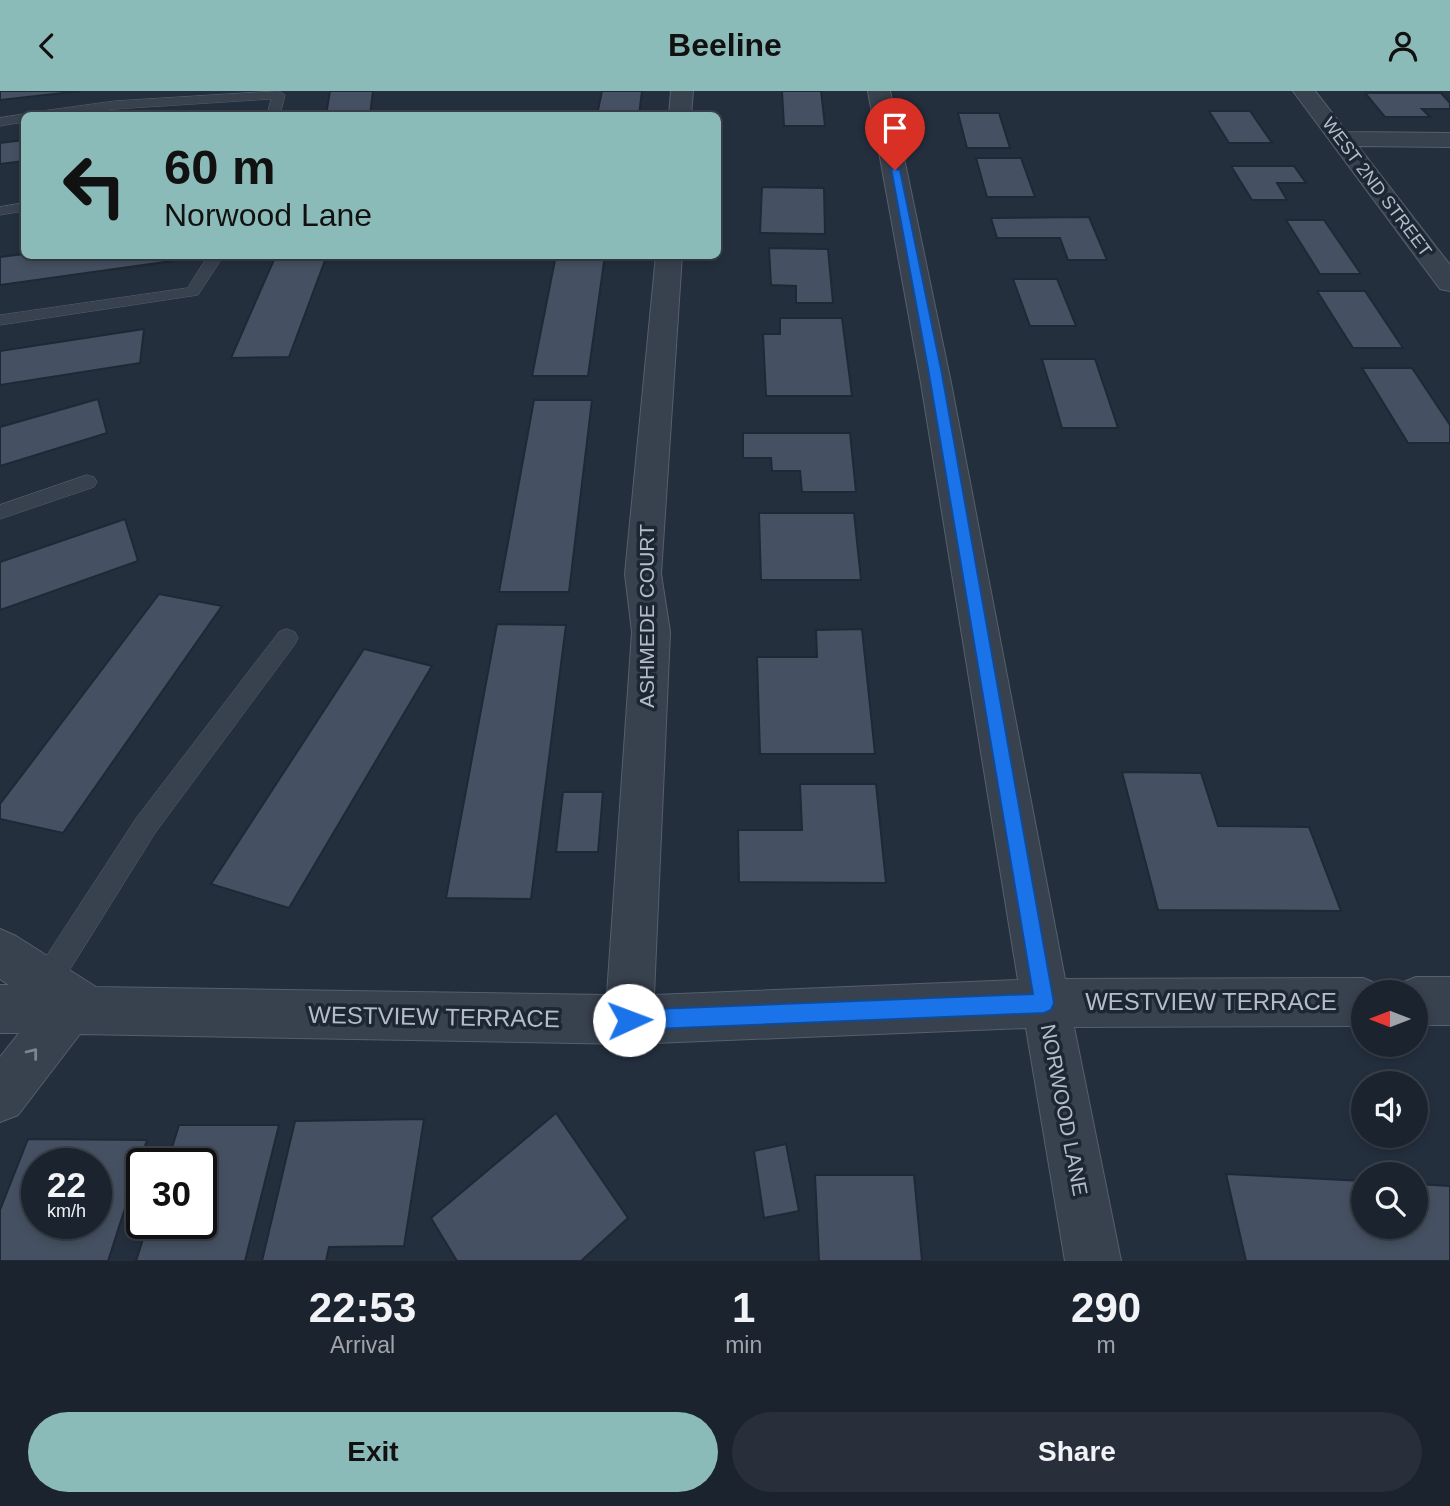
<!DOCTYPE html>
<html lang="en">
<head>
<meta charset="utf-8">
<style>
	:root { --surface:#1b232e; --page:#282f3a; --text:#f1f3f6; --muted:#a0a4aa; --line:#39404a; --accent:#8bbbb9 }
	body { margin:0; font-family:Helvetica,sans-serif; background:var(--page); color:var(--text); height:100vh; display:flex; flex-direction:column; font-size:26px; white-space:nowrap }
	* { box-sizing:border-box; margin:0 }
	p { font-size:23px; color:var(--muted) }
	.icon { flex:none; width:38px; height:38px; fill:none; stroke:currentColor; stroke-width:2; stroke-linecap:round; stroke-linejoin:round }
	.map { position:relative; height:1170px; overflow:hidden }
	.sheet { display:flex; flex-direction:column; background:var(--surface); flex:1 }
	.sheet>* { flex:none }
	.hud { position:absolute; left:21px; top:21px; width:700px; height:147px; border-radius:10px; box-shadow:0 4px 10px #0003,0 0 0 2px var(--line); background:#8bbbb9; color:#111; overflow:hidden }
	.needle { width:46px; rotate:270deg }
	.buttons { position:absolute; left:1351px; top:889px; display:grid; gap:14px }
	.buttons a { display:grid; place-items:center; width:77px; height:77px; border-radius:50%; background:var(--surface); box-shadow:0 4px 10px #0003,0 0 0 2px var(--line); font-size:35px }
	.speed { position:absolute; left:21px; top:1057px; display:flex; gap:14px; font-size:35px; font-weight:700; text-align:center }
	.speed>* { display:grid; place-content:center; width:91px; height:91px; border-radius:50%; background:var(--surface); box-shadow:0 4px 10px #0003,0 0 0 2px var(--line); line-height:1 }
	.speed small { font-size:18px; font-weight:400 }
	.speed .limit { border:4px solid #111; border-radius:10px; background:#fff; color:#111 }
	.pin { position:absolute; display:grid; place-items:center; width:60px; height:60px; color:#fff; margin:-72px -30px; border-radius:50% 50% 50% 0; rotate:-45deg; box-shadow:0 0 7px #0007 }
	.pin .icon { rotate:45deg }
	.me { position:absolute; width:77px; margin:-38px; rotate:88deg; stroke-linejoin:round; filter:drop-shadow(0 0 5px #0008) }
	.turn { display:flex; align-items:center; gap:24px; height:147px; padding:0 28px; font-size:32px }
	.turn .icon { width:91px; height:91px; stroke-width:2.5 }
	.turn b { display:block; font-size:49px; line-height:60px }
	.eta { display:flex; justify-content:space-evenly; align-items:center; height:119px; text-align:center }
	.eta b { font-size:42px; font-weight:600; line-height:49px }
	.action { display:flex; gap:14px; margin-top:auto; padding:14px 28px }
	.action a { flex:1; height:80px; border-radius:42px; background:var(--accent); color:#111; font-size:28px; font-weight:600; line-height:80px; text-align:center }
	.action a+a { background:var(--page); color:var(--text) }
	header { display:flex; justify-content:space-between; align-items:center; height:91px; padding:0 28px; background:var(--accent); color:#111; font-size:32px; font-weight:600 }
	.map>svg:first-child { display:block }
	.building { fill:#455162; stroke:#1f2835; stroke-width:2; fill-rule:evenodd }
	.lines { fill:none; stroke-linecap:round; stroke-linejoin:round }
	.service-casing { stroke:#565f6c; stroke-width:1 }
	.minor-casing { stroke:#565f6c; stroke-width:2 }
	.service { fill:#38414e; fill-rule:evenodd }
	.minor { fill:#38414e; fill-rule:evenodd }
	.oneway { stroke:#7c8592 }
	.route { fill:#1a73e8; stroke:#114b97; stroke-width:2 }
	.labels { text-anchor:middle; stroke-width:7; stroke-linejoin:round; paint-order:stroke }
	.far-street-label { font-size:18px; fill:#b4bcc9; stroke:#1d2633 }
	.street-label { font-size:21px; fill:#b4bcc9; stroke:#1d2633 }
	.near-street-label { font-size:24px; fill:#b4bcc9; stroke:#1d2633 }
</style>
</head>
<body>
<header><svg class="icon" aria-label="back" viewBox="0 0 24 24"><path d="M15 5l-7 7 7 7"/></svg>Beeline<svg class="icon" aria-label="person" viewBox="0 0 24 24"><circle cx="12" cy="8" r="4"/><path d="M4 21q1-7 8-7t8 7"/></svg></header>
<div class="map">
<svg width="1450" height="1170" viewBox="0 0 1450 1170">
	<rect width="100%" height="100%" fill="#242f3e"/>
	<g class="building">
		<polygon points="0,0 81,0 0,9"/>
		<polygon points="330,0 373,0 370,24 326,24"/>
		<polygon points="602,0 642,0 639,24 597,24"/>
		<polygon points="782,0 821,0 825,35 784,35"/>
		<polygon points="1365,2 1441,2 1450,12 1450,18 1422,18 1430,26 1385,26"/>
		<polygon points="1209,20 1250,20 1272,52 1229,52"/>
		<polygon points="958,22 999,22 1010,57 967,57"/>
		<polygon points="24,49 24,70 0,73 0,52"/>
		<polygon points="976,67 1021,67 1035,106 987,106"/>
		<polygon points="1231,75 1294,75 1306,92 1277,92 1287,109 1252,109"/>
		<polygon points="762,96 824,97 825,143 760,142"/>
		<polygon points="1089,126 1107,169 1068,169 1060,147 997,147 991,127"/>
		<polygon points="1286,129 1324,129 1361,183 1320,183"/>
		<polygon points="769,157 828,158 833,212 796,212 796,195 771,194"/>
		<polygon points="24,163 24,164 173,164 172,170 0,194 0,166"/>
		<polygon points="276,164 327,164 289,266 231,267"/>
		<polygon points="556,164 605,164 588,285 532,285"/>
		<polygon points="1013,188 1057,188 1076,235 1030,235"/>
		<polygon points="1317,200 1365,200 1403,257 1353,257"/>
		<polygon points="780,227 842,227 852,305 766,305 763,243 780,243"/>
		<polygon points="144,238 140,272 0,294 0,260"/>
		<polygon points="1042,268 1095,268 1118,337 1062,337"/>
		<polygon points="1362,277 1412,277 1450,334 1450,352 1408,352"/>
		<polygon points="98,308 107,342 0,375 0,336"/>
		<polygon points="534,309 592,309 569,501 499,501"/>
		<polygon points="743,342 850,342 856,401 802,401 800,380 772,380 771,367 743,367"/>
		<polygon points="759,422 854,422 861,489 761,489"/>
		<polygon points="125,428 138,470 0,519 0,471"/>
		<polygon points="159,503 222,515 63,742 0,728 0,713"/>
		<polygon points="497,533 566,534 531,808 446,807"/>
		<polygon points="862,538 875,663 760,663 757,566 817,566 816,539"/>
		<polygon points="364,558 432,575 289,817 211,793"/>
		<polygon points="1122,681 1201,682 1218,735 1309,736 1341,820 1158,819"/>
		<polygon points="800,693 876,693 886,792 739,791 738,739 802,739"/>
		<polygon points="563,701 603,701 598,761 556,761"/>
		<polygon points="556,1022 628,1127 581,1170 457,1170 431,1127"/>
		<polygon points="424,1028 404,1155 329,1156 326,1170 262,1170 295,1030"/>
		<polygon points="179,1034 279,1034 245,1170 136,1170 148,1132 201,1132 201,1073 167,1073"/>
		<path d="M28 1048 147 1049 108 1170H0V1119ZM37 1073H96V1132H37Z"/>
		<polygon points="786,1053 799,1120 764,1127 754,1060"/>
		<polygon points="1226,1083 1363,1090 1363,1136 1416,1136 1416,1093 1450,1095 1450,1170 1246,1170"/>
		<polygon points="815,1084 914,1084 922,1170 819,1170"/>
	</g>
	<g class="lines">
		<g class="service-casing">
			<g id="service">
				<polygon points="279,0 285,4 280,24 267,24 271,8 115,18 67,24 35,24 42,20 115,10"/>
				<polygon points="24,23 29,24 24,24 24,31 0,35 0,27"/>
				<polygon points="24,112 24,120 0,124 0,116"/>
				<polygon points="209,164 224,164 198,204 0,234 0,224 187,197"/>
				<polygon points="87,384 94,386 97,391 94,396 0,428 0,414"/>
				<polygon points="287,538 295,541 298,547 295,553 155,742 56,901 46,905 36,901 32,891 36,881 137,726 279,541"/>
			</g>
		</g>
		<g class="minor-casing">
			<g id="minor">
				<polygon points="671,0 693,0 691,24 669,24"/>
				<polygon points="868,0 890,0 951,292 1065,888 1363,887 1380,894 1383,901 1363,901 1363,935 1074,936 1121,1170 1065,1170 1026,937 629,953 80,943 18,1024 0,1031 0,966 19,942 0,942 0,894 9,894 0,888 0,838 16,845 96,896 607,904 632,541 625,483 656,164 682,164 661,483 670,541 654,904 1018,889 921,292"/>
				<polygon points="1293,0 1315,0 1347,41 1450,42 1450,56 1358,55 1450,174 1450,200 1440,198"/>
				<polygon points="1416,886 1450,886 1450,934 1416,934 1416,901 1396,901 1399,893"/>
			</g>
		</g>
		<use href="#service" class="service"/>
		<use href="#minor" class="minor"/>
	</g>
	<defs><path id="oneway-chevron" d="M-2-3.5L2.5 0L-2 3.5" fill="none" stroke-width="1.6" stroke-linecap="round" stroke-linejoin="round" transform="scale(1.75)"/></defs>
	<use class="oneway" href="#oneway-chevron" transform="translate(33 962) rotate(-52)"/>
	<polygon class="route" points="891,77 900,79 942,283 1054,912 1051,919 1044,922 629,939 622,936 619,929 622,922 629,919 1033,903 929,283"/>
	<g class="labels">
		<g class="far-street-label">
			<text transform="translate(1377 96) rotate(53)" y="6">WEST 2ND STREET</text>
		</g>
		<g class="street-label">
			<text transform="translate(647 525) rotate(-90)" y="7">ASHMEDE COURT</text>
			<text transform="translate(1064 1019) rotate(79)" y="7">NORWOOD LANE</text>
		</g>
		<g class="near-street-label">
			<text x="1211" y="919">WESTVIEW TERRACE</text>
			<text transform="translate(434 926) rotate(1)" y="8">WESTVIEW TERRACE</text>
		</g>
	</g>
</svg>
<div class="buttons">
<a><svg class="needle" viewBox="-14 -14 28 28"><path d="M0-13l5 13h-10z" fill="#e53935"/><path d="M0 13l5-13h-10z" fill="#a0a4aa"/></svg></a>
<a><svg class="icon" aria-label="sound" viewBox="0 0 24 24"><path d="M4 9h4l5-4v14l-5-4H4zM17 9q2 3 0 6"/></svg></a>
<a><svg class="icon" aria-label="search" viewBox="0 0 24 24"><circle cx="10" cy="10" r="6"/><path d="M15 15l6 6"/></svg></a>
</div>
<div class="speed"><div>22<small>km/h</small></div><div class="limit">30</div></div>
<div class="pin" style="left:895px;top:79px;background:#d93025"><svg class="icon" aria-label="arrive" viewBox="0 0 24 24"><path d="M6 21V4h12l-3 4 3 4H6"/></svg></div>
<svg class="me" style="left:629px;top:929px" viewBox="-20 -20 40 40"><circle r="19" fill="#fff"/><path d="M0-13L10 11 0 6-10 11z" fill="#1a73e8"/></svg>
<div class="hud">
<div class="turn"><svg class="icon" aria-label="left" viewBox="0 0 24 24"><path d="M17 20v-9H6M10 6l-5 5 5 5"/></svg><div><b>60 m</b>Norwood Lane</div></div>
</div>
</div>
<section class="sheet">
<div class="eta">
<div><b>22:53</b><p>Arrival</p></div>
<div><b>1</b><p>min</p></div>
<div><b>290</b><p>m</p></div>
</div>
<div class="action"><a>Exit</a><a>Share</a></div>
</section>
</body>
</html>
